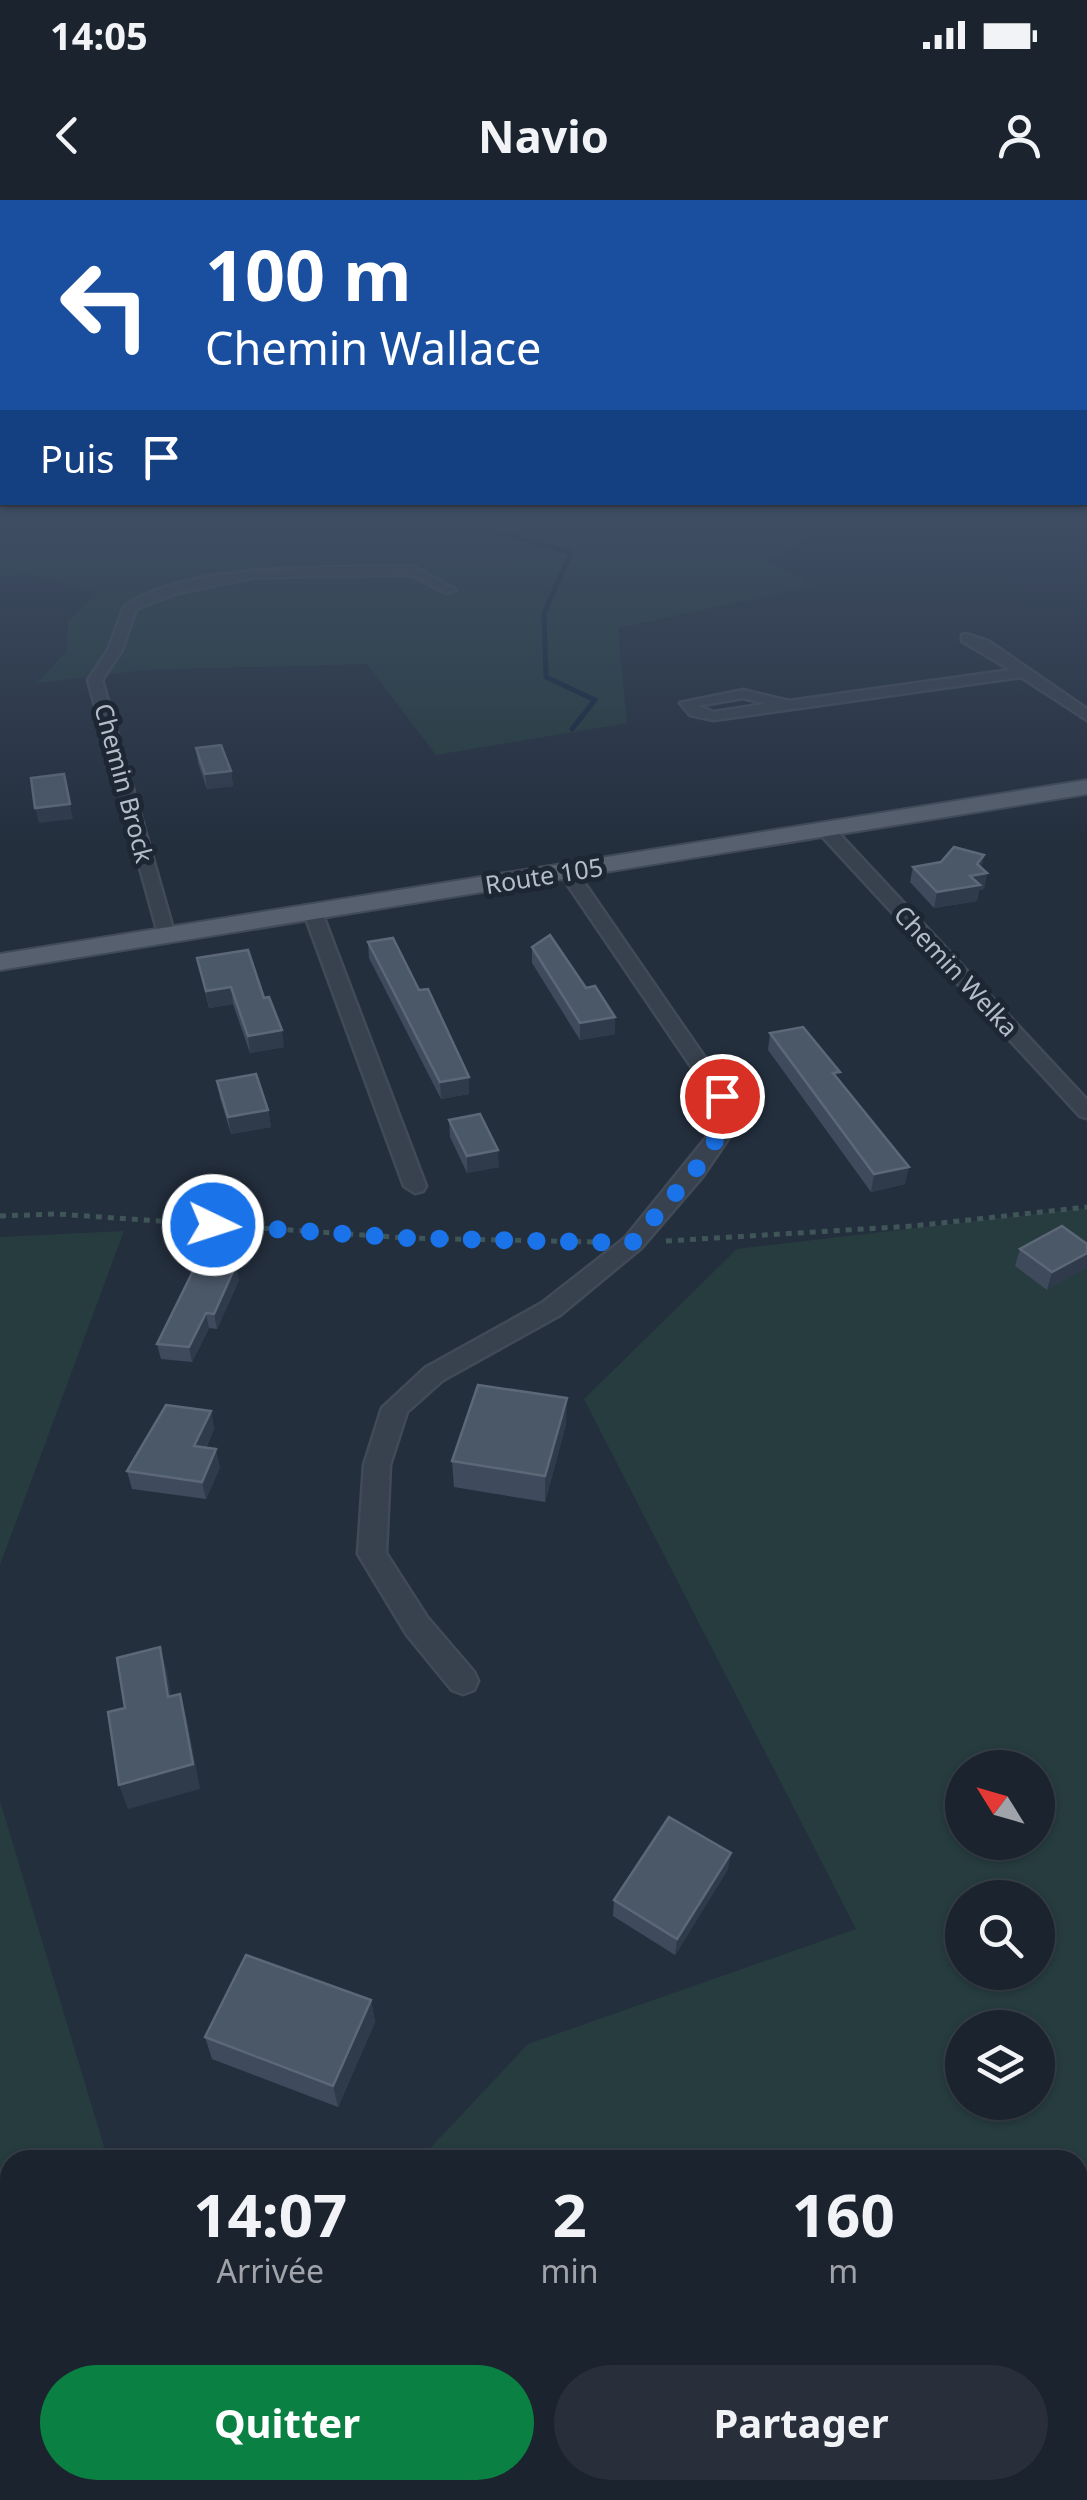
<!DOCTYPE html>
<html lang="fr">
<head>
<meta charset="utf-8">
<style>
	:root { --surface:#1b232e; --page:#282f3a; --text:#f1f3f6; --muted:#a0a4aa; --line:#39404a; --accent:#0b8043 }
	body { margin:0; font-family:"Noto Sans",sans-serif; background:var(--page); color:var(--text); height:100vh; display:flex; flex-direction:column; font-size:38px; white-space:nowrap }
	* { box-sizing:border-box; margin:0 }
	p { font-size:32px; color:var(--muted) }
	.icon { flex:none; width:55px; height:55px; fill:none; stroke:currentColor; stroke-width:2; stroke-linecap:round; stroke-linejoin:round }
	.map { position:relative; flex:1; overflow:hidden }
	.sheet { position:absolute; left:0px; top:1950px; width:1088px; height:350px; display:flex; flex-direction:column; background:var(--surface); border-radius:30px 30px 0 0; box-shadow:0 2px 8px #0004,0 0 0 2px var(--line) }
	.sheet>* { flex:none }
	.hud { position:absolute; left:0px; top:0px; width:1088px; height:305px; box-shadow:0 2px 8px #0004,0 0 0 2px var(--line); background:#1a4fa0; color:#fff; overflow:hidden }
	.needle { width:65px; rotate:307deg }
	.buttons { position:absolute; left:945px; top:1550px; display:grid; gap:20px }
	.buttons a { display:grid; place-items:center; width:110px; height:110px; border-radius:50%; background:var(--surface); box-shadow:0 2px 8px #0004,0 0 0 2px var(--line); font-size:50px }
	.pin { position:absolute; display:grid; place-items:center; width:85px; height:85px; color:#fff; margin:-42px; border:5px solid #fff; border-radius:50%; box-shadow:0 2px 10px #0007 }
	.me { position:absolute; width:110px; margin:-55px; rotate:94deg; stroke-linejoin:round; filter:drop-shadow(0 0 8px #0008) }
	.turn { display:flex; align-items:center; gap:35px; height:210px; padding:0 40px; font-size:45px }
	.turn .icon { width:130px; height:130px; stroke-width:2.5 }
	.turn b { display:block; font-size:70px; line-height:85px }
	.then { display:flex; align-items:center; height:95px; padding:0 40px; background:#0003; gap:20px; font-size:38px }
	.eta { display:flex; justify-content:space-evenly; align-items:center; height:170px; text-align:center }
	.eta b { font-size:60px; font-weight:700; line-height:70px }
	.button { display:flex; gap:20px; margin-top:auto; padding:20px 40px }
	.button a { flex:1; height:115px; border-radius:60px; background:var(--accent); color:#fff; font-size:40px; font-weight:700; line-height:115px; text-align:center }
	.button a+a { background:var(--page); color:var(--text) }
	.status { display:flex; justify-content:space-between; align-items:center; height:70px; padding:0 50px; background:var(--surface); direction:ltr }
	.status svg { height:28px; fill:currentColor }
	header { display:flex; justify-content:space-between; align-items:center; height:130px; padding:0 40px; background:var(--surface); font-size:45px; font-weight:700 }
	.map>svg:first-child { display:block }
	.green { fill:#263c3f; fill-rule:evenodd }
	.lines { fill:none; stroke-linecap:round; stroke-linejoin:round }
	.stream { stroke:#17263c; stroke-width:5 }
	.street-casing { stroke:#414a57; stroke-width:5 }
	.primary-casing { stroke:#414a57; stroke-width:4 }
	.path { stroke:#3f5557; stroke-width:5; stroke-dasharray:6 6; stroke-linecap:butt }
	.street { fill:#38414e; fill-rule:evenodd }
	.primary { fill:#56606e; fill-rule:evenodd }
	.wall { fill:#3f4b5c }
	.shaded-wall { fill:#2f3b4b }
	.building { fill:#4b5868; stroke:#5c6777; stroke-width:2.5 }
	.route { stroke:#1a73e8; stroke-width:18; stroke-dasharray:0 32.4 }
	.labels { text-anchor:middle; stroke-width:10; stroke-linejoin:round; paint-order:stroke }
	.far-street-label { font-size:25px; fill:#b4bcc9; stroke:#1d2633 }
</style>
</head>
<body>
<div class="status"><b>14:05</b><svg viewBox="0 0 49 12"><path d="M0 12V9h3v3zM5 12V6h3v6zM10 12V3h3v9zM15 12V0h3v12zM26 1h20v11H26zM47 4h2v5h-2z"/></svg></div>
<header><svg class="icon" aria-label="back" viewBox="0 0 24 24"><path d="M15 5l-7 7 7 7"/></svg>Navio<svg class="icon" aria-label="person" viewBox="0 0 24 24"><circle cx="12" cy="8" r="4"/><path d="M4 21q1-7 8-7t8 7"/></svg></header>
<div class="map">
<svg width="1087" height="2300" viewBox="0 0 1087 2300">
	<rect width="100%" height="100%" fill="#242f3e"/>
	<g class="green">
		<polygon points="0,317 845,317 768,361 812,386 618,428 627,523 436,555 367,464 144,470 37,483 66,452 68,421 97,393 31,375 0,376"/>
		<path d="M1087 1008V2300H0V1601L108 1960H10V2290H1078V1960H419L528 1844 856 1729 584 1199 737 1049ZM962 1568H1038V1642H962ZM962 1698H1038V1772H962ZM962 1828H1038V1902H962Z"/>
		<polygon points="124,1031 0,1365 0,1037"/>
	</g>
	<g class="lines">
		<polyline class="stream" points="357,317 473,325 571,353 544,413 546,477 595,500 572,529"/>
		<g class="street-casing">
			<g id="street">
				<path d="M414 367 456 390 446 393 412 375 256 377 177 393 136 409 122 450 102 480 175 736 160 740 88 480 108 450 124 407C188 361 336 368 414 367Z"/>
				<path d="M967 434 988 441 1087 509V520L1021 477 714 520 690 515 680 503 743 490 789 501 1011 470 962 441V435ZM743 498 766 504 714 512 697 506Z"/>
				<polygon points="820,626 832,626 1087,900 1087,918 1080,916 820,634"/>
				<polygon points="568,667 574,668 732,897 732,933 702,977 641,1048 560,1115 443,1180 407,1212 390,1265 386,1353 427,1417 474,1472 478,1481 474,1490 463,1494 452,1490 407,1435 358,1354 364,1265 382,1208 425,1168 542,1103 625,1038 710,933 712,897 559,672"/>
				<polygon points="313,708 322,713 426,986 423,991 415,993 404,986 304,713"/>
			</g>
		</g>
		<g class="primary-casing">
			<polygon id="primary" points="1087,580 1087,594 0,770 0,754"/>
		</g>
		<g class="path">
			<polyline points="0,1016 57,1014 407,1038 596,1042"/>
			<polyline points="666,1041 913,1026 1087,1007"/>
		</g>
		<use href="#street" class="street"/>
		<use href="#primary" class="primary"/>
	</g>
	<g class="wall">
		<polygon points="196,548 231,571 233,586 207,589 198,563"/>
		<polygon points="984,655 981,668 987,673 984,689 979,690 977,701 934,708 910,682 913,667"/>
		<polygon points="368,742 419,790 469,877 469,894 441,899 369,758"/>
		<polygon points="532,747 586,788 615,834 580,840 532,763"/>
		<polygon points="197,758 264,798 284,847 250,853 233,804 209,808"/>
		<polygon points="770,833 838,880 905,984 871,992 768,850"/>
		<polygon points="217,881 268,910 271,927 231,934 220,898"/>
		<polygon points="449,920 499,967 467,973 450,937"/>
		<polygon points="1087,1044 1047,1090 1015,1066 1020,1049"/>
		<polygon points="239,1080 217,1129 209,1128 192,1162 161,1159 157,1144"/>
		<polygon points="211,1211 214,1229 206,1248 220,1267 206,1299 132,1289 127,1271"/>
		<polygon points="566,1224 545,1302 454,1287 452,1261"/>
		<polygon points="728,1669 675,1755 613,1716 614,1700"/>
		<polygon points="371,1800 375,1822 338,1907 212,1859 205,1837"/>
	</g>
	<g class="shaded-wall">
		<polygon points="231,571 233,586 207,589 205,574"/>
		<polygon points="64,574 73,619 39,623 35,608"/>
		<polygon points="984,655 981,671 987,673 984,689 979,690 977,701 934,708 937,692 970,676"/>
		<polygon points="231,787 233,804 209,808 206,791"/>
		<polygon points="615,817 615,834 580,840 580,823"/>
		<polygon points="282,830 284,847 250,853 248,836"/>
		<polygon points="469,877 469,894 441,899 440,882"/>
		<polygon points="268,910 271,927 231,934 228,917"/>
		<polygon points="498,950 499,967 467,973 467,956"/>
		<polygon points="909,967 905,984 871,992 874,974"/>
		<polygon points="1087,1053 1087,1068 1047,1090 1052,1072"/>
		<polygon points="236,1065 239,1080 217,1129 214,1114"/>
		<polygon points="206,1113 209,1128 192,1162 189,1147"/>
		<polygon points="567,1198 566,1224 545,1302 545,1276"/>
		<polygon points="211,1211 214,1229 198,1264 194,1246"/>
		<polygon points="216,1249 220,1267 206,1299 202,1282"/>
		<polygon points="160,1447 167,1472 176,1522 168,1497"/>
		<polygon points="180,1494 187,1519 200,1589 128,1609 119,1585"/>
		<polygon points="731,1653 728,1669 675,1755 677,1739"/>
		<polygon points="371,1800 375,1822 338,1907 333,1886"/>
	</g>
	<g class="building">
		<polygon points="221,545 231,571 205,574 196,548"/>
		<polygon points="64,574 70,604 35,608 31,578"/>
		<polygon points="954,647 984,655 977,664 987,673 970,676 980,685 937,692 913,667 941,662"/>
		<polygon points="550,735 586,788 595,786 615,817 580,823 532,747"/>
		<polygon points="393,738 419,790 428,789 469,877 440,882 368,742"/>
		<polygon points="248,750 264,798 269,797 282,830 248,836 231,787 206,791 197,758"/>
		<polygon points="803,827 840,872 833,873 909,967 874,974 770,833"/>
		<polygon points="256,874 268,910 228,917 217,881"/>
		<polygon points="480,914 498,950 467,956 449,920"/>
		<polygon points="1062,1026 1087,1044 1087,1053 1052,1072 1020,1049"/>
		<polygon points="198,1061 236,1065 214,1114 206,1113 189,1147 157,1144"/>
		<polygon points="478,1185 567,1198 545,1276 452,1261"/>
		<polygon points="166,1205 211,1211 194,1246 216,1249 202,1282 127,1271"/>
		<polygon points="160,1447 168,1497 180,1494 193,1564 119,1585 108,1512 125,1508 117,1458"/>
		<polygon points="669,1617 731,1653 677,1739 614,1700"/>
		<polygon points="246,1755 371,1800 333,1886 205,1837"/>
	</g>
	<linearGradient id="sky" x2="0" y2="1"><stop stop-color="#141a22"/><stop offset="0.5" stop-color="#3f4d63"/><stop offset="1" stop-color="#3f4d63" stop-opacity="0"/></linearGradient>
	<rect width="1087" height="639" fill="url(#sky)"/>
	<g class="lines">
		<polyline class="route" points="213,1025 407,1038 632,1043 694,972 721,932 722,896"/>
	</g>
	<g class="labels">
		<g class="far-street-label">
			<text transform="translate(124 583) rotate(75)" y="9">Chemin Brock</text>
			<text transform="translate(544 676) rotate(-9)" y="9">Route 105</text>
			<text transform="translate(956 771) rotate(47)" y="9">Chemin Welka</text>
		</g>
	</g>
</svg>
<div class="buttons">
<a><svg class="needle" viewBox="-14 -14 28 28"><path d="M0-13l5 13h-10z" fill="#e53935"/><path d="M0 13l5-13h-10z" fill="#a0a4aa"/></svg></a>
<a><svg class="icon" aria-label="search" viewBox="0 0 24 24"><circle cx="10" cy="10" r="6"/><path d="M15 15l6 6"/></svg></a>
<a><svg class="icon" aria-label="layers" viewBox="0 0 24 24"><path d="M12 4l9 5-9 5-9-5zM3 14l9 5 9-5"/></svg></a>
</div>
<div class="pin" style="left:722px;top:896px;background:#d93025"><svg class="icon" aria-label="arrive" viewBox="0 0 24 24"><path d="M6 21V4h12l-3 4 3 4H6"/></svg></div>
<svg class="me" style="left:213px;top:1025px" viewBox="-20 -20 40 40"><circle r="17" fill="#1a73e8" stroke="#fff" stroke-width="3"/><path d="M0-11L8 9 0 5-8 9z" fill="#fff"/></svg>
<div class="hud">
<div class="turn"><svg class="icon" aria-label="left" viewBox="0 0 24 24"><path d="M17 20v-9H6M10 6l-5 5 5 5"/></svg><div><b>100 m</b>Chemin Wallace</div></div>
<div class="then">Puis<svg class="icon" aria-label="arrive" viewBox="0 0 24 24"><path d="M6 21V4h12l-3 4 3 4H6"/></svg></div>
</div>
<section class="sheet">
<div class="eta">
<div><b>14:07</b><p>Arrivée</p></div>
<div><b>2</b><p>min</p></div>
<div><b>160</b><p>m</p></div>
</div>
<div class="button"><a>Quitter</a><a>Partager</a></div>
</section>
</div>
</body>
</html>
